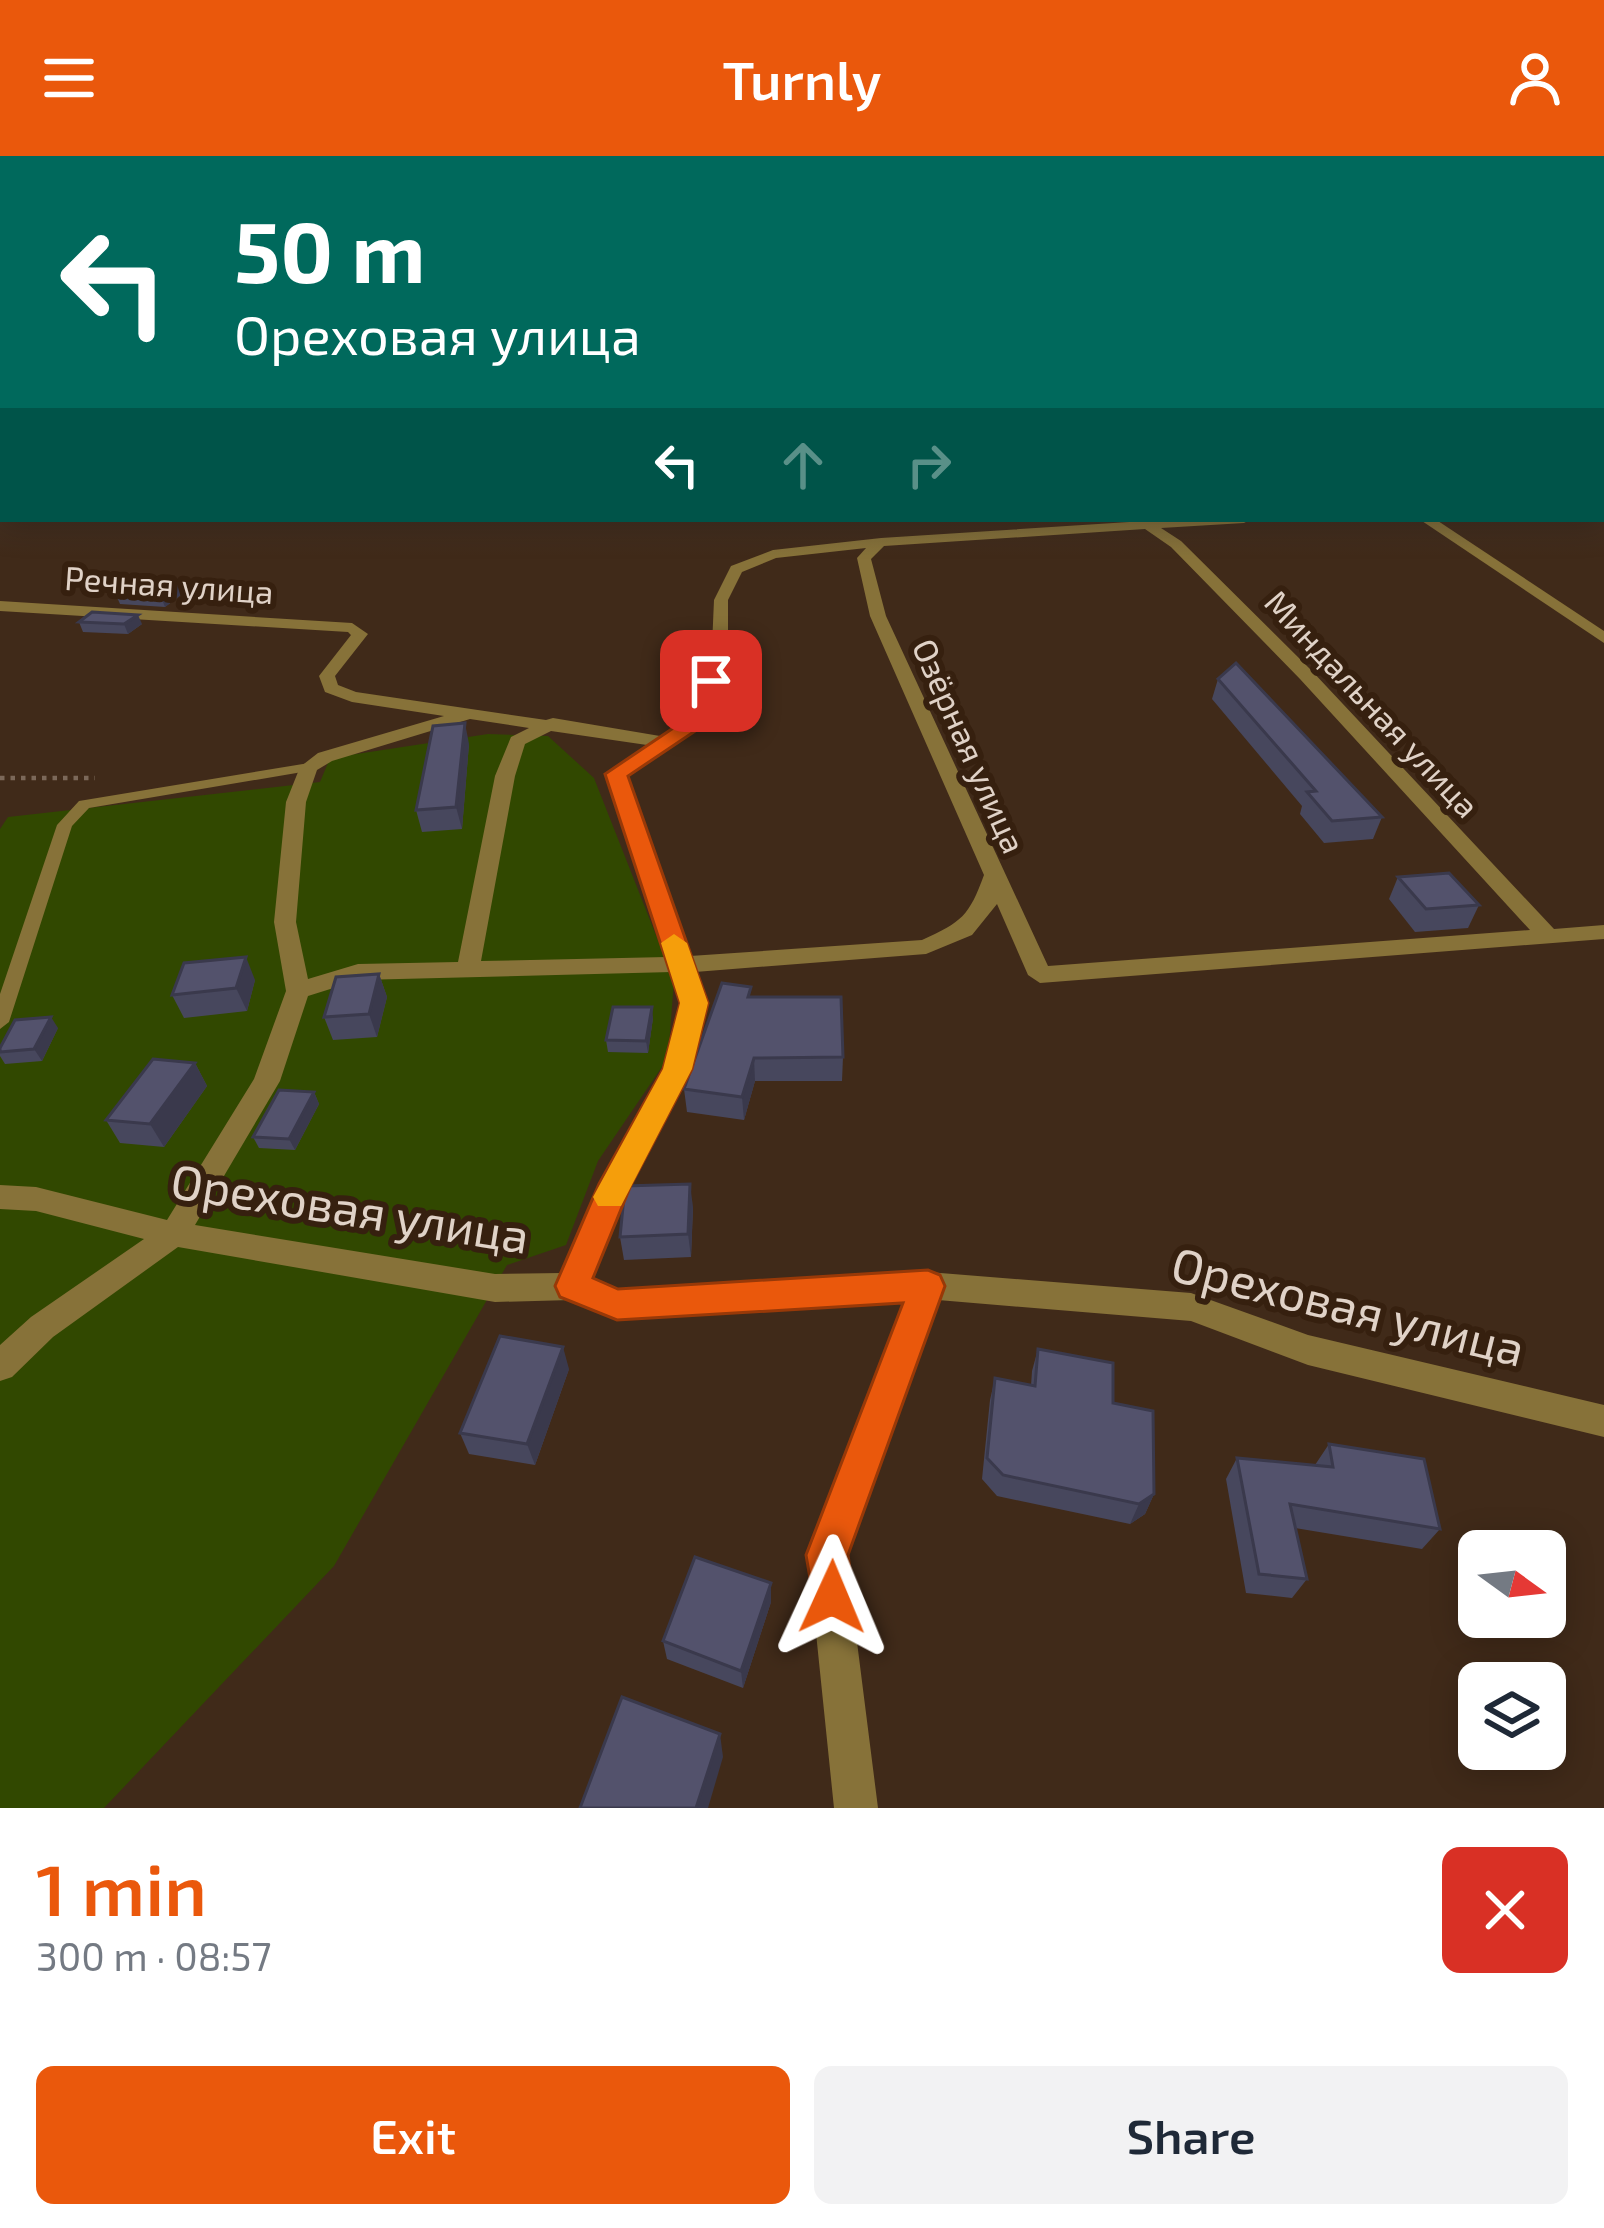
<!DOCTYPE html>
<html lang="en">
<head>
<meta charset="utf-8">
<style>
	:root { --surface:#fff; --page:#f2f2f3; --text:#1f2937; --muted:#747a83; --accent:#ea580c }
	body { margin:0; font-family:"Exo 2",sans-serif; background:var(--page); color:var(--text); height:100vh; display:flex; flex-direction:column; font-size:45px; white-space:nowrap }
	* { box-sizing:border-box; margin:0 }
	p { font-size:39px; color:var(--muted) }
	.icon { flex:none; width:66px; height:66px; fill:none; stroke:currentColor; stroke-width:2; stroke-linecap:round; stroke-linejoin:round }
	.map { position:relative; height:1652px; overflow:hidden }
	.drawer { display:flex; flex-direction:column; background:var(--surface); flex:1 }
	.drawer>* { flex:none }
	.hud { position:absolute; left:0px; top:0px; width:1605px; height:366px; box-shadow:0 6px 30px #0003; background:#00695c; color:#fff; overflow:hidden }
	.needle { width:78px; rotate:105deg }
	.controls { position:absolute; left:1458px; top:1374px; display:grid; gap:24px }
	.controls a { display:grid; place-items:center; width:108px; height:108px; border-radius:18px; background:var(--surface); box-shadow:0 6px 30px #0003; font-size:60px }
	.pin { position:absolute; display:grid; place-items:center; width:102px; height:102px; color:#fff; margin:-51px; border-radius:24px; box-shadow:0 6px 18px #0006 }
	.me { position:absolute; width:132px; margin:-66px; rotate:1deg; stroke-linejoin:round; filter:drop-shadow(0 0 9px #0008) }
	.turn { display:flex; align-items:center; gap:42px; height:252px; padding:0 36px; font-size:54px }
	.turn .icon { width:156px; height:156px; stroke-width:2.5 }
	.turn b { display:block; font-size:84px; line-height:102px }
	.lanes { display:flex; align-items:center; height:114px; padding:0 36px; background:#0003; justify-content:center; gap:60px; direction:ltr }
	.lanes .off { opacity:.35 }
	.round { display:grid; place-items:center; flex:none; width:126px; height:126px; border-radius:18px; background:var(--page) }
	.headline { display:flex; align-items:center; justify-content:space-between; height:204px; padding:0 36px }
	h1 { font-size:72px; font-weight:600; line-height:90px; color:var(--accent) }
	.action { display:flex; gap:24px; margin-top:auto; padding:24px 36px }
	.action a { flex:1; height:138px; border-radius:18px; background:var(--accent); color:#fff; font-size:48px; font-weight:600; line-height:138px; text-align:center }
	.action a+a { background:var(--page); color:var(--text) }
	header { display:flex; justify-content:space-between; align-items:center; height:156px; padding:0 36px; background:var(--accent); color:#fff; font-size:54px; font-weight:600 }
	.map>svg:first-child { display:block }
	.green { fill:#314800 }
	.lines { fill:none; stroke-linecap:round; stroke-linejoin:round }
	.path-far1 { stroke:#7b6859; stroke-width:3; stroke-dasharray:3 3; stroke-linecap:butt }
	.path { stroke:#7b6859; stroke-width:4.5; stroke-dasharray:4.5 6; stroke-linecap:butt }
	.lane { fill:#877239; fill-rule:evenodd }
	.street { fill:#877239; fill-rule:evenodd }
	.wall { fill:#47475d }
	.shaded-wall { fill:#3a394c }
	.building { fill:#53526c; stroke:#3a394c; stroke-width:3 }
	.route { fill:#ea580c; stroke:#983908; stroke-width:3 }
	.slow { fill:#f59e0b }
	.labels { text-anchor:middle; stroke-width:12; stroke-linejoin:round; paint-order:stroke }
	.far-street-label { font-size:33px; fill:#e0d2c7; stroke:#36200f }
	.near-street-label { font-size:48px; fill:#e0d2c7; stroke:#36200f }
</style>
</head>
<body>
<header><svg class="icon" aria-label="menu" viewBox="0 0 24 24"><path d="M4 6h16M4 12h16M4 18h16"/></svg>Turnly<svg class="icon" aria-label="person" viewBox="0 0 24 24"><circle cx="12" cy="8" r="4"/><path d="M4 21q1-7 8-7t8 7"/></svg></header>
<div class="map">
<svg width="1604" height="1652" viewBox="0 0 1604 1652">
	<rect width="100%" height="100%" fill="#402a19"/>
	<polygon class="green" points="488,578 548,580 594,622 674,825 668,902 598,1005 566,1089 507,1109 334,1410 104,1652 0,1652 0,673 8,661 320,626 330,602"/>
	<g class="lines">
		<polyline class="path-far1" points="0,313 3,309"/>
		<polyline class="path" points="0,622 95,622"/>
		<polygon class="lane" points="309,607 314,608 314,614 89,652 72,670 9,866 0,873 0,838 57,669 79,645"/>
		<g class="street">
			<rect x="1602" y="341" width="2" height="8"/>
			<path d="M1176 363H1251L1244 367 1161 372 1181 385 1312 515 1554 773 1604 769V783L1040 827 1028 819 997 748 972 779 926 798 695 816 706 847 691 913 629 1029 590 1123 618 1134 928 1116 1191 1137 1308 1179 1604 1249V1281L1308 1209 1191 1165 938 1144 846 1399 878 1652H834L808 1399 907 1145 617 1162 571 1144 495 1146 178 1091 53 1181 12 1221 0 1225V1189L31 1161 144 1083 36 1055 0 1053V1029L36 1031 167 1064 254 923 286 835 274 766 286 646 300 611 318 597 444 560 352 546 325 536 319 520 351 479 348 476 0 455V445L352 467 368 478 335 520 338 529 356 536 546 564 553 562 660 580 695 558 712 490 714 444 731 410 773 394 881 382ZM1145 373 1171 391 1300 523 1530 774 1048 810 886 460 871 403 884 390ZM866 392 857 402 870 460 984 719C969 760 962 766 922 784L690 800 626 620 712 560 728 490V444L742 416 776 402ZM470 563 529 572 511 581 495 620 458 806 358 808 308 823 296 766 306 646 317 614 332 605ZM551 575 647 589 606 618 667 801 481 805 515 620 525 588ZM672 816 682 847 665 913 601 1028 562 1117 495 1118 195 1069 280 925 308 840 359 824Z"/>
			<polygon points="1419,363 1435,363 1604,475 1604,487"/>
		</g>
	</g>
	<g class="wall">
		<polygon points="179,429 182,438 165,451 120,448 116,439"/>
		<polygon points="79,466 142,468 128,478 83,476"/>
		<polygon points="1218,523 1382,661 1373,683 1324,687 1300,658 1302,650 1212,543"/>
		<polygon points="469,588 462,673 422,676 416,654"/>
		<polygon points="1398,721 1479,749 1468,772 1415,776 1389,743"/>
		<polygon points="379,818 387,841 377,881 333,884 324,861"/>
		<polygon points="255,824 247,855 184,862 172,839"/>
		<polygon points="752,841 843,901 842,925 755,925 744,964 687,956 684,933"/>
		<polygon points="653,862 648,897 608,896 606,884"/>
		<polygon points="58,872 42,905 5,908 0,900 0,892"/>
		<polygon points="195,907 207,930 164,991 120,987 106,964"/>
		<polygon points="314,936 319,948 295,994 259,992 253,981"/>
		<polygon points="693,1051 691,1101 624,1104 620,1081"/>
		<polygon points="1038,1193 1113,1247 1154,1338 1145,1358 1130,1368 997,1340 982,1323 990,1244 995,1222 1031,1230 1032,1215"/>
		<polygon points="569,1213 535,1309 469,1298 460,1277"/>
		<polygon points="1329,1288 1440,1373 1422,1393 1295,1372 1307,1423 1292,1442 1246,1437 1226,1323 1237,1302 1315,1309"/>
		<polygon points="771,1446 743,1532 667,1503 663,1485"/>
	</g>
	<g class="shaded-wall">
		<polygon points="179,429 182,438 165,451 161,441"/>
		<polygon points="138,459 142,468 128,478 124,468"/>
		<polygon points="465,567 469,588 462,673 456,651"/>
		<polygon points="246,801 255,824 247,855 236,832"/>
		<polygon points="379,818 387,841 377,881 369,858"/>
		<polygon points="652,851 653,862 648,897 646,885"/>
		<polygon points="51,861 58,872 42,905 34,893"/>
		<polygon points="754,902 755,925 744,964 742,941"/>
		<polygon points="195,907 207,930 164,991 150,968"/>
		<polygon points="314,936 319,948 295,994 289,983"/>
		<polygon points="690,1028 693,1051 691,1101 688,1078"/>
		<polygon points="563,1191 569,1213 535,1309 527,1288"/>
		<polygon points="1154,1338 1145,1358 1130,1368 1139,1348"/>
		<polygon points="771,1427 771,1446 743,1532 741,1515"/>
		<polygon points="720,1578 723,1601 708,1652 696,1652"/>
	</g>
	<g class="building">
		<polygon points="131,427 179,429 161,441 116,439"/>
		<polygon points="92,456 138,459 124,468 79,466"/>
		<polygon points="1236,507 1382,661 1332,665 1307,636 1316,635 1218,523"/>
		<polygon points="465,567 456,651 416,654 433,570"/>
		<polygon points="1449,717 1479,749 1426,753 1398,721"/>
		<polygon points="246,801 236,832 172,839 184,807"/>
		<polygon points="379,818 369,858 324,861 336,821"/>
		<polygon points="722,827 751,831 748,841 841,841 843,901 754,902 742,941 684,933"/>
		<polygon points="613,851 652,851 646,885 606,884"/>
		<polygon points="51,861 34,893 0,896 0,892 15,864"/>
		<polygon points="153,903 195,907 150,968 106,964"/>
		<polygon points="279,934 314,936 289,983 253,981"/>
		<polygon points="690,1028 688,1078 620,1081 625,1030"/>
		<polygon points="500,1180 563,1191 527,1288 460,1277"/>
		<polygon points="1038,1193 1113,1207 1113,1247 1153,1255 1154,1338 1139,1348 1003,1319 987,1302 995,1222 1035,1230"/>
		<polygon points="1329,1288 1424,1303 1440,1373 1290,1348 1307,1423 1259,1418 1237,1302 1333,1311"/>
		<polygon points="695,1401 771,1427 741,1515 663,1485"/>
		<polygon points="622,1541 720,1578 696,1652 580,1652"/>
	</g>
	<linearGradient id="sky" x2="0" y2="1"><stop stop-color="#23170e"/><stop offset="0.42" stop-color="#534a49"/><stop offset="1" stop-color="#534a49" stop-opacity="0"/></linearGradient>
	<rect width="1604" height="401" fill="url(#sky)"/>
	<polygon class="route" points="711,520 721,525 710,565 628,620 708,847 692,913 631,1029 593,1122 618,1133 928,1114 940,1119 945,1130 848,1399 854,1441 847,1457 832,1463 816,1457 806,1399 903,1147 617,1164 560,1141 555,1130 599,1028 663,913 680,847 605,618 694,558 702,525"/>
	<polygon class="slow" points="674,778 687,787 708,847 692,913 621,1050 598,1050 593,1041 663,913 680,847 661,787"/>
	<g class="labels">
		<g class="far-street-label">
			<text transform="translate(169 429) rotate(4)" y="12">Речная улица</text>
			<text transform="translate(1372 548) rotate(47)" y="12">Миндальная улица</text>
			<text transform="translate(969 590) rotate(66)" y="12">Озёрная улица</text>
		</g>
		<g class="near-street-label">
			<text transform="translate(350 1053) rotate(9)" y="17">Ореховая улица</text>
			<text transform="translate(1348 1151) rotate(14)" y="17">Ореховая улица</text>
		</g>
	</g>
</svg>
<div class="controls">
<a><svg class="needle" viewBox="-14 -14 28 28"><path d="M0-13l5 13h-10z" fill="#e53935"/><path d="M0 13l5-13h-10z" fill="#747a83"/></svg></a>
<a><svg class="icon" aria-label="layers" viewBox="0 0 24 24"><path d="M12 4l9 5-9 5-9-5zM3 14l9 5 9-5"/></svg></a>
</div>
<div class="pin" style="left:711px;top:525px;background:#d93025"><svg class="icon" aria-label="arrive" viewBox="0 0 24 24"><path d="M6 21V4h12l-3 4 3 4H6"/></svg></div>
<svg class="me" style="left:832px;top:1441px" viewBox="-20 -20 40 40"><path d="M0-17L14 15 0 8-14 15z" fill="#ea580c" stroke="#fff" stroke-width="4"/></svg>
<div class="hud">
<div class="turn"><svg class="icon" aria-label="left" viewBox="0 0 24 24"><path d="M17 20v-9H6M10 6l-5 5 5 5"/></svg><div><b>50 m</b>Ореховая улица</div></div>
<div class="lanes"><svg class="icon" aria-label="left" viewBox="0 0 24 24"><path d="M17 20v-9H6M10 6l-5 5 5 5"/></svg><svg class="icon off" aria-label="ahead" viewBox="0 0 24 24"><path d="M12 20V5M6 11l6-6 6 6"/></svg><svg class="icon off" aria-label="right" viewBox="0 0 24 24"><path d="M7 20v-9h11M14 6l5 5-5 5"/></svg></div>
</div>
</div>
<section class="drawer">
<div class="headline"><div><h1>1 min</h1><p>300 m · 08:57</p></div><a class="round" style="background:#d93025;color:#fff"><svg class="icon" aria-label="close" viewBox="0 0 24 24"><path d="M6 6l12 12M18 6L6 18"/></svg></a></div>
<div class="action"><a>Exit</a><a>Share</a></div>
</section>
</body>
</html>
